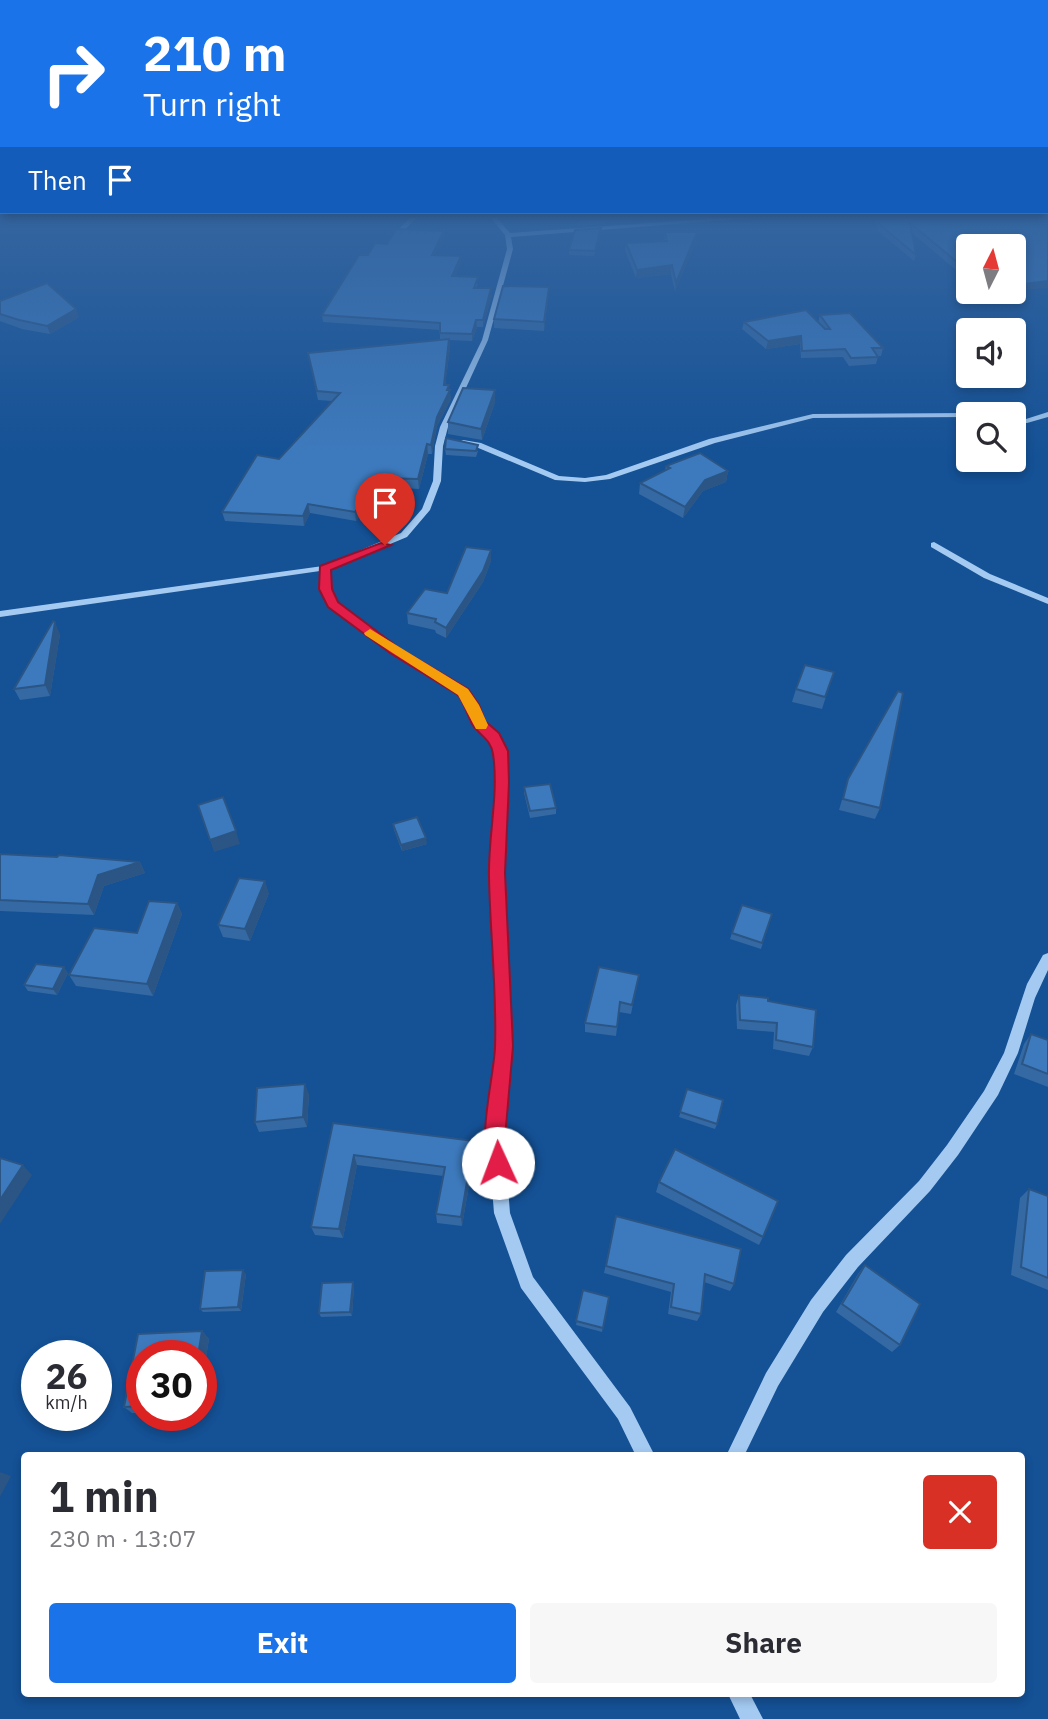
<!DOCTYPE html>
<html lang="en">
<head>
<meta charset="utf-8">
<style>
	:root { --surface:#fff; --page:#f7f7f7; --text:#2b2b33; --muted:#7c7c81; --accent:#1a73e8 }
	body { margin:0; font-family:"IBM Plex Sans",sans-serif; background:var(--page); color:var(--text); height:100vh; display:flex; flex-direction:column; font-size:26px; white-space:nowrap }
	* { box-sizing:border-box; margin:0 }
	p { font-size:23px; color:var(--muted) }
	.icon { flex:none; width:38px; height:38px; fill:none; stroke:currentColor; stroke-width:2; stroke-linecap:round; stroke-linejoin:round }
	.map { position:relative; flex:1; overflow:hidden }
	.panel { position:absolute; left:21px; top:1452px; width:1004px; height:245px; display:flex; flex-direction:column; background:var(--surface); border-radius:7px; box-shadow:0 4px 10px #0003 }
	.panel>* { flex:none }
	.hud { position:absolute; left:0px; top:0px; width:1048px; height:214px; box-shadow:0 4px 10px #0003; background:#1a73e8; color:#fff; overflow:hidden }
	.needle { width:46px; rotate:6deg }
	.tools { position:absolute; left:956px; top:234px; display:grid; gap:14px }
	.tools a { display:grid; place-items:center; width:70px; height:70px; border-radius:7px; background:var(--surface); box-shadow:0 4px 10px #0003; font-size:35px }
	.speed { position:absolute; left:21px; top:1340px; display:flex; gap:14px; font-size:35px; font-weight:700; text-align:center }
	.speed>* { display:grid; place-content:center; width:91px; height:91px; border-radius:50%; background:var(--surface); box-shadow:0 4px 10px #0003; line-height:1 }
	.speed small { font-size:18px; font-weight:400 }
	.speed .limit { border:10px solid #d22; background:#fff; color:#111 }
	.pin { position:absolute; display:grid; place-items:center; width:60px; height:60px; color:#fff; margin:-72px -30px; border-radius:50% 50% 50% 0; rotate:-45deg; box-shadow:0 0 7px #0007 }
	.pin .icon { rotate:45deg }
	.me { position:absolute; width:77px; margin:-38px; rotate:358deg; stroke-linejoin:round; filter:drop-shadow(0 0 5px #0008) }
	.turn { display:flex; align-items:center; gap:24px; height:147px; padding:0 28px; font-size:32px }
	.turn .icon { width:91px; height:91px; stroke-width:2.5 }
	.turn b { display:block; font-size:49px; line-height:60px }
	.then { display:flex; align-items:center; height:66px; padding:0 28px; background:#0003; gap:14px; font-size:26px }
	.round { display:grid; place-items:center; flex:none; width:74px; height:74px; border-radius:7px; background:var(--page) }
	.summary { display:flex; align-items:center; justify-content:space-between; height:119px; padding:0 28px }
	h1 { font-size:42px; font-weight:800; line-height:52px }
	.primary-button { display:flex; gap:14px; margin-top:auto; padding:14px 28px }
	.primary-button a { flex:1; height:80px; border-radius:7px; background:var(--accent); color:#fff; font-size:28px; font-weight:800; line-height:80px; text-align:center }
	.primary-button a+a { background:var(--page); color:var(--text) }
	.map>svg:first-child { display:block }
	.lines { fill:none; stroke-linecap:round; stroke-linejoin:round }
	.minor { fill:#a4caf2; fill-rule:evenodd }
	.wall { fill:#3469a3 }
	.shaded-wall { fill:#2b5584 }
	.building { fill:#3d7abd; stroke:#2b5584; stroke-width:2 }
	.route { fill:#e11d48; stroke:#92132f; stroke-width:2 }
	.slow { fill:#f59e0b }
</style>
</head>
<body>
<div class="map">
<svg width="1048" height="1719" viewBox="0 0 1048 1719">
	<rect width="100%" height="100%" fill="#145195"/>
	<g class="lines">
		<g class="minor">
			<polygon points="410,218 417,218 402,232 398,232 398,230"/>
			<polygon points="491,218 497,218 510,233 721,218 752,218 511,237 513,249 488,340 448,427 443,446 441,481 430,510 407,537 330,569 330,589 337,602 399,648 467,690 477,705 484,721 503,742 506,751 508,782 503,873 511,1046 504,1137 510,1213 533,1277 630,1407 655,1456 636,1456 618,1419 521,1288 494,1213 488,1137 497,1046 491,873 496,782 494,751 492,743 475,726 467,706 459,694 391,652 330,606 320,589 320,571 0,617 0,611 323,566 401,533 422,509 433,481 435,446 440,427 482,340 507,249 505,235"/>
			<polygon points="1048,412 1048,417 1027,423 1013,422 1013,418 1026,419"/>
			<polygon points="968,413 972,415 968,415 968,417 813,418 715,443 610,479 585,482 555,480 476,447 459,442 463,440 481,443 559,476 585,478 606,475 709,439 813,414"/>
			<polygon points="934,542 990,574 1048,598 1048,604 984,578 931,547 931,543"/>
			<polygon points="1048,953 1048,970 1035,998 1018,1053 998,1095 958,1155 930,1191 858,1267 823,1312 778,1386 744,1456 726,1456 766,1373 811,1300 846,1255 919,1181 947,1145 984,1091 1004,1053 1027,984 1043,955"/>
			<polygon points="728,1694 750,1694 763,1719 740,1719"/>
		</g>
	</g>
	<g class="wall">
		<polygon points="579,218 605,218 604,224 578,226"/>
		<polygon points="875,218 1048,218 1022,290 1013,283 1013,247 968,247 968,280 912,233 916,255 914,261 878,231"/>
		<polygon points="665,232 696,240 675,291 671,274 636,278 625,250 626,243 664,241"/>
		<polygon points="601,233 594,256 569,255 569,250"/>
		<polygon points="444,238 435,255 461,263 455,276 478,284 476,288 492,295 483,327 477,327 472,341 449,340 450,348 445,385 449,390 451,399 437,426 432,454 428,454 419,489 381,487 356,521 310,513 304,526 225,521 222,512 279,459 332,401 318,400 308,353 445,340 440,340 440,330 323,322 322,315 368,255 387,244"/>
		<polygon points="548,296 544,331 494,328 494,319"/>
		<polygon points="0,301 79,317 50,334 22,329 0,321"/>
		<polygon points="820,315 883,348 881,356 878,356 876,364 849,366 843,357 801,358 800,344 766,349 742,329 744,322 818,323"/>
		<polygon points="495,402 482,440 448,434 448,422"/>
		<polygon points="445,449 478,451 476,457 446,455"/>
		<polygon points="666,466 728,471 726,482 703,491 683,518 639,494 640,483 665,470"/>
		<polygon points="491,561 483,582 446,638 436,633 435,630 408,624 407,613 447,593"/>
		<polygon points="60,634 50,696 20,700 14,689"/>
		<polygon points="834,672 822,709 792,702 796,689"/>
		<polygon points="848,779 880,808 875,819 839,810"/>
		<polygon points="524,787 556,808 556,814 530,818 524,793"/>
		<polygon points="393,824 427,844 402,851 394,830"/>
		<polygon points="0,854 140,862 145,873 104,886 94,915 0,911"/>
		<polygon points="269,893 250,941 223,937 218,925"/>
		<polygon points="177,903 182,914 153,996 76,986 69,975 137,933"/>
		<polygon points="772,914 761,949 730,939 732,933"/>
		<polygon points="68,973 57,995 28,991 24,985"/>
		<polygon points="639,975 631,1014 619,1012 616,1036 585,1032 585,1023"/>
		<polygon points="739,995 768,1001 813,1047 809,1056 773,1049 774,1032 737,1029 736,1005"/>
		<polygon points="1031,1034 1048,1040 1048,1087 1014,1074 1024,1044"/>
		<polygon points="687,1089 717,1124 715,1129 679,1117"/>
		<polygon points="309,1094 307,1127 259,1132 255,1122"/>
		<polygon points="333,1123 475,1150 462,1226 437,1223 436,1214 443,1176 357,1165 343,1238 315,1235 311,1227"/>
		<polygon points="659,1182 763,1237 759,1245 656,1192"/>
		<polygon points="1029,1189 1048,1196 1048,1290 1011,1275 1020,1198"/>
		<polygon points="616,1216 734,1284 730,1291 704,1282 701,1314 697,1321 668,1314 671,1292 604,1273"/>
		<polygon points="865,1265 900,1345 892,1352 836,1312 858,1274"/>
		<polygon points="246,1274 241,1311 203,1312 200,1309"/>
		<polygon points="353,1282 354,1286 352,1316 321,1317 319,1313"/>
		<polygon points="583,1290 609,1297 602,1332 576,1325"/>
		<polygon points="202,1331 209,1339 201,1388 201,1356 142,1356 142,1413 132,1413 124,1407 138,1334"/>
	</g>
	<g class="shaded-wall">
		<polygon points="444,231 444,238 432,262 432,255"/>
		<polygon points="697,232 696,240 675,291 676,283"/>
		<polygon points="461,256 461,263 452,283 452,276"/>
		<polygon points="672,265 671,274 636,278 637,270"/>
		<polygon points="1048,281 1048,288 1022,290 1024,284"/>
		<polygon points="549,287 548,296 544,331 544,322"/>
		<polygon points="491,288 492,295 483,327 483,320"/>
		<polygon points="76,309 79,317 50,334 47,326"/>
		<polygon points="476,320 477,327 472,341 472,334"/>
		<polygon points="801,336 800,344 766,349 768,341"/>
		<polygon points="449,339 450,348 444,394 444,385"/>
		<polygon points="449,385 451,399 437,426 432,454 431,445 437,417"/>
		<polygon points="495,390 495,402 482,440 481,429"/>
		<polygon points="427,444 428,454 419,489 418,479"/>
		<polygon points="728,471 726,482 703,491 683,518 685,507 705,480"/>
		<polygon points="380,478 381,487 356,521 355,512"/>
		<polygon points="308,504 310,513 304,526 303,516"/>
		<polygon points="491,550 491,561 483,582 446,638 446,628"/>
		<polygon points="55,622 60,634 50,696 45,685"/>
		<polygon points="236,831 240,844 214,852 210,840"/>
		<polygon points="426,838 427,844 402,851 401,845"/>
		<polygon points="140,862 145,873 104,886 94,915 88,904 98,875"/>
		<polygon points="265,881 269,893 250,941 245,929"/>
		<polygon points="177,903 182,914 153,996 147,984"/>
		<polygon points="64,967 68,973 57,995 53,989"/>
		<polygon points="305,1084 309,1094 307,1127 303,1117"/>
		<polygon points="474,1141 475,1150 462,1226 461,1217"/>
		<polygon points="354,1155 357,1165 343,1238 339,1229"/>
		<polygon points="23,1165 32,1175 0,1224 0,1200"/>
		<polygon points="243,1270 246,1274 241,1311 238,1307"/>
		<polygon points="353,1282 354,1286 352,1316 350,1312"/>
		<polygon points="202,1331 209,1339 201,1388 201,1356 198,1356"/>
		<polygon points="0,1472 11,1476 0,1497"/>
	</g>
	<g class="building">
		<polygon points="579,218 604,218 578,221"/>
		<polygon points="878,218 1048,218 1048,281 1024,284 1015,276 1013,276 1013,247 968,247 968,271 910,223 916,255 879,224"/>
		<polygon points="601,228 595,251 569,250 575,230"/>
		<polygon points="396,229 444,231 432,255 461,256 452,276 478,277 474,288 491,288 483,320 476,320 472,334 440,333 440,323 322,315 359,255 368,255 375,243 387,244"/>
		<polygon points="665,232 697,232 676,283 672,265 637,270 626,243 667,241"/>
		<polygon points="47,283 76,309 47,326 19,320 0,314 0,301"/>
		<polygon points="503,286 549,287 544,322 494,319"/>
		<polygon points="806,310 825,329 830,329 820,315 850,313 883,348 872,348 878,357 851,358 845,349 802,351 801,336 768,341 744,322"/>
		<polygon points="449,339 444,385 449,385 447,390 450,390 437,417 431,445 427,444 418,479 380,478 355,512 308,504 303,516 222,512 257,455 279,459 340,393 317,391 308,353"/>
		<polygon points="463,388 495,390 481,429 448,422"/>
		<polygon points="446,438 478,445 476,451 445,449"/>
		<polygon points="700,453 728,471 705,480 685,507 640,483 670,468 666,466"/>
		<polygon points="466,547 491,550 483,571 446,628 435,622 436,619 407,613 425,589 447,593"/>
		<polygon points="53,621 55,622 45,685 14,689"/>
		<polygon points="805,665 834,672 825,697 796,689"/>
		<polygon points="898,691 903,693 880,808 843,799 848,779"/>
		<polygon points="550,784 556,808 530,811 524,787"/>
		<polygon points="223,797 236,831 210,840 198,805"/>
		<polygon points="417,817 426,838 401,845 393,824"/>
		<polygon points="0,854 57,857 59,855 140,862 98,875 88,904 0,900"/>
		<polygon points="239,878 265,881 245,929 218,925"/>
		<polygon points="149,901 177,903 147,984 69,975 94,928 137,933"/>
		<polygon points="742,905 772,914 762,943 732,933"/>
		<polygon points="36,964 64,967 53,989 24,985"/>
		<polygon points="599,967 639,975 632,1005 620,1002 617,1027 585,1023"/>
		<polygon points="739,995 768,998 768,1001 816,1010 813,1047 776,1040 777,1023 740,1020"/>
		<polygon points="1031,1034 1048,1040 1048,1074 1022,1064"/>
		<polygon points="305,1084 303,1117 255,1122 257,1088"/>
		<polygon points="687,1089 723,1100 717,1124 680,1112"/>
		<polygon points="333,1123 474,1141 461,1217 436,1214 445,1167 354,1155 339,1229 311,1227"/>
		<polygon points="675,1149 778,1201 763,1237 659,1182"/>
		<polygon points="0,1158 23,1165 0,1200"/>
		<polygon points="1029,1189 1048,1196 1048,1278 1021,1267"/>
		<polygon points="616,1216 741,1249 734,1284 705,1274 701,1314 671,1307 674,1284 606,1266"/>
		<polygon points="865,1265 920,1304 900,1345 842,1304"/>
		<polygon points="243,1270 238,1307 200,1309 205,1271"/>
		<polygon points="353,1282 350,1312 319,1313 322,1283"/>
		<polygon points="583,1290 609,1297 603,1328 576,1321"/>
		<polygon points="202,1331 198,1356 142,1356 142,1406 124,1407 138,1334"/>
	</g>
	<linearGradient id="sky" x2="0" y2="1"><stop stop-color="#0b2d52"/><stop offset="0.47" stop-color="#3465a0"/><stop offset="1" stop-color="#3465a0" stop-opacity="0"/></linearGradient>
	<rect width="1048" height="459" fill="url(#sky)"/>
	<path class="route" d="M381 543 391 545 331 570 332 589 338 602 399 648 468 689 479 705 485 721 499 733 508 751 509 782 505 873 513 1046 505 1138 508 1163 505 1170 498 1172 490 1170C477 1138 493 1082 495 1048 497 991 490 933 489 877 488 836 499 794 493 754 491 739 479 735 472 724 467 714 465 705 458 695L390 653 328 607 319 589 320 566Z"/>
	<polygon class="slow" points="370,629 468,689 479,705 488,725 486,729 476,729 458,695 365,635 364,633"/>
</svg>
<div class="tools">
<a><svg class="needle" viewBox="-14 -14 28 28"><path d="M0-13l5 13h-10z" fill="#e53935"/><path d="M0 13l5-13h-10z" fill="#7c7c81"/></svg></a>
<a><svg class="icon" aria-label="sound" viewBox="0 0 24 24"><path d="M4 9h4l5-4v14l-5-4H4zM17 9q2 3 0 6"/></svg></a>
<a><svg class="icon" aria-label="search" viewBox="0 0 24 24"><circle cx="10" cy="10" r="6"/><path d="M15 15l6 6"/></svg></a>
</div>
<div class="speed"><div>26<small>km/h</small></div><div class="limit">30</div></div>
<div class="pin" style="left:385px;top:545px;background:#d93025"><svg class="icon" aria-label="arrive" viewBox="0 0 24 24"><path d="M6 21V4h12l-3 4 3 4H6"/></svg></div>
<svg class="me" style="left:498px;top:1163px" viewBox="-20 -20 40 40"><circle r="19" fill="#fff"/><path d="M0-13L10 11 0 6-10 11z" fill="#e11d48"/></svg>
<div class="hud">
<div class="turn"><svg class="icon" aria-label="right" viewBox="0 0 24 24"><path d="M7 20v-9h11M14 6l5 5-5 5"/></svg><div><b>210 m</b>Turn right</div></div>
<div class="then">Then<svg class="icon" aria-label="arrive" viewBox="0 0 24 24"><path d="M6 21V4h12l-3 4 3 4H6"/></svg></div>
</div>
<section class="panel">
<div class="summary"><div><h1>1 min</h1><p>230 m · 13:07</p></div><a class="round" style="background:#d93025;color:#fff"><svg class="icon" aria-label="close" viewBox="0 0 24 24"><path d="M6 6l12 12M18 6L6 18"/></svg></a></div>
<div class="primary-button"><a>Exit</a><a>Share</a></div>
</section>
</div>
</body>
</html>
